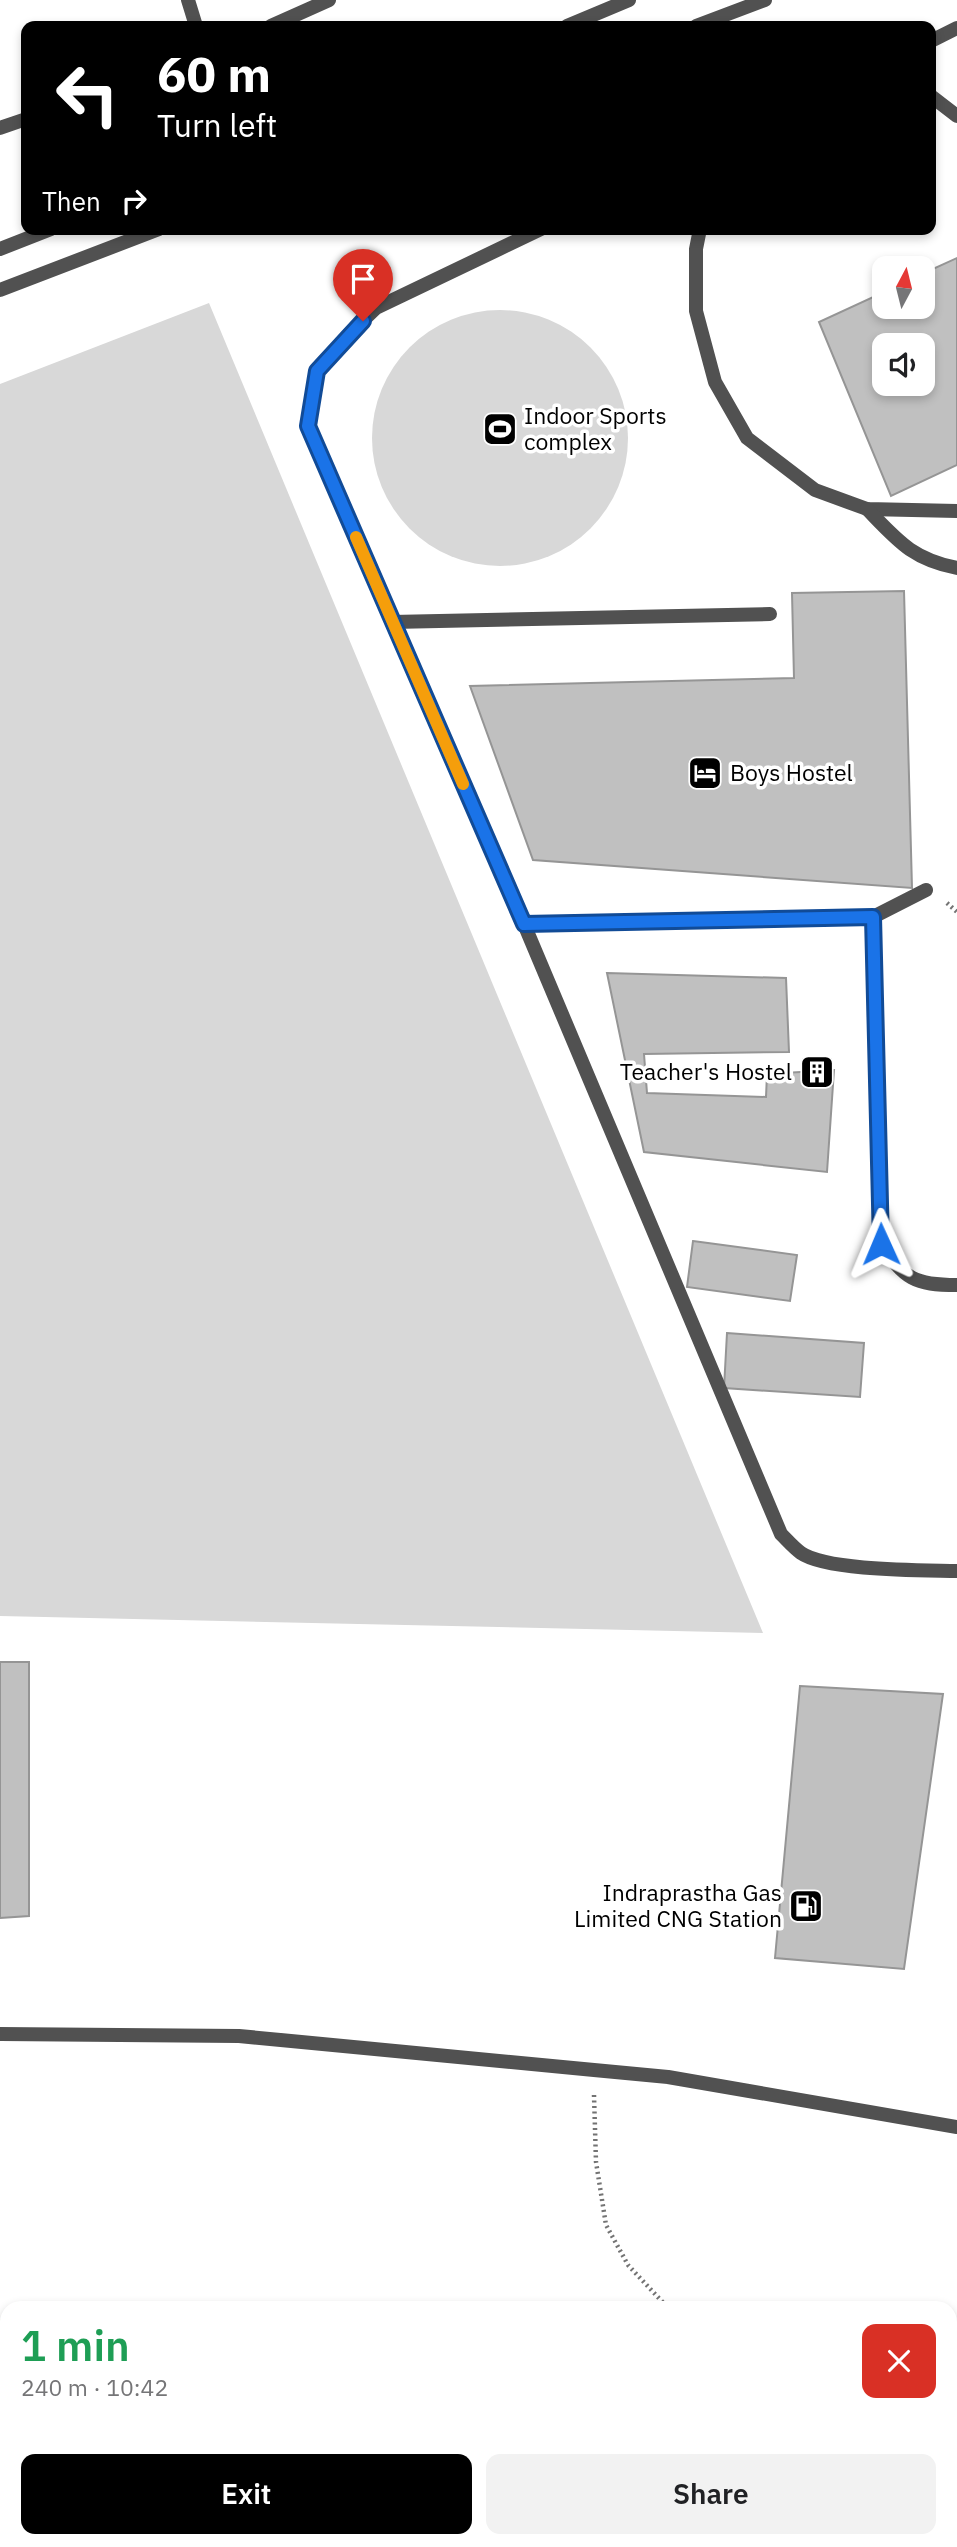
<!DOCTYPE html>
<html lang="en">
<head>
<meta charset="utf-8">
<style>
	:root { --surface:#fff; --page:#f2f2f2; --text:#202124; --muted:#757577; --accent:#000 }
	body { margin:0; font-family:"IBM Plex Sans",sans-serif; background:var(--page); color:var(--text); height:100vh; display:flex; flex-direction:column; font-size:26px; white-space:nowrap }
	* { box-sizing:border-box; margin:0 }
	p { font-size:23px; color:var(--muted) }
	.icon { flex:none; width:38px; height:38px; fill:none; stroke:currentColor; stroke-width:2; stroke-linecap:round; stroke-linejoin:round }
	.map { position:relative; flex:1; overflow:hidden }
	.drawer { position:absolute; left:0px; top:2301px; width:957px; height:247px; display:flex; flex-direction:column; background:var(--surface); border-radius:21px 21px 0 0; box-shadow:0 4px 10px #0003 }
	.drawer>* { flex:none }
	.guide { position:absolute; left:21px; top:21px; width:915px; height:214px; border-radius:14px; box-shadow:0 4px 10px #0003; background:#000; color:#fff; overflow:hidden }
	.needle { width:46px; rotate:7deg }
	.controls { position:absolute; left:872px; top:256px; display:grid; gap:14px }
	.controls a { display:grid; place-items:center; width:63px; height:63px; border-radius:14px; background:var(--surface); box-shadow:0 4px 10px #0003; font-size:35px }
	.pin { position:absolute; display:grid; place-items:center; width:60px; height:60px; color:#fff; margin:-72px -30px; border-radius:50% 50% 50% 0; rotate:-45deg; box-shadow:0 0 7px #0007 }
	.pin .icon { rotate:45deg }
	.me { position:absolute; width:77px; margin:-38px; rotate:359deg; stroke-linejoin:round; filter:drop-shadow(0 0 5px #0008) }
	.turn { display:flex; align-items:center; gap:24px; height:147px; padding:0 21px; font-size:32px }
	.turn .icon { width:91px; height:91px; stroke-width:2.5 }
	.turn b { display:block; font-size:49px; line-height:60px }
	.then { display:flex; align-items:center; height:66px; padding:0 21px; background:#0003; gap:14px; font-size:26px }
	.round { display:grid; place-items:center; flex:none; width:74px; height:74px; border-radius:14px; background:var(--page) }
	.overview { display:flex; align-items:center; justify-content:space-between; height:119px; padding:0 21px }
	h1 { font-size:42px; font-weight:600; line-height:52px; color:#1e9e55 }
	.button { display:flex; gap:14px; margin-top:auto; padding:14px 21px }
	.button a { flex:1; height:80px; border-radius:14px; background:var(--accent); color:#fff; font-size:28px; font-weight:600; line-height:80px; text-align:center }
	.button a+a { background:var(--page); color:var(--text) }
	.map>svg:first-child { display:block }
	.green { fill:#d8d8d8 }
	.building { fill:#c0c0c0; stroke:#959595; stroke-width:2; fill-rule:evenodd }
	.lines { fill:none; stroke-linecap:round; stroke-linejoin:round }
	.path { stroke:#737373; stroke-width:4.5; stroke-dasharray:2 3.5; stroke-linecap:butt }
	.service { stroke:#515151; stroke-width:14 }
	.minor { stroke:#515151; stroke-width:14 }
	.tertiary { stroke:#515151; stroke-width:14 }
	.route-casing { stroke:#114b97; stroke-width:18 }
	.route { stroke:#1a73e8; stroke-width:12 }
	.slow { stroke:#f59e0b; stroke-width:12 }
	.labels { text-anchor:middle; stroke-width:7; stroke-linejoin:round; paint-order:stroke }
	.poi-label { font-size:23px; fill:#000; stroke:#fff; text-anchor:start }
</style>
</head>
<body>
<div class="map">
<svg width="957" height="2547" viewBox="0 0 957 2547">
	<rect width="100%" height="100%" fill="#fff"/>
	<g class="green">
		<polygon points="209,303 763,1633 0,1616 0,384"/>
		<circle cx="500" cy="438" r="128"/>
	</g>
	<g class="building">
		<path d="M957 258V465L891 496 819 322 884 292V306H922V274ZM884 345H922V383H884Z"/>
		<polygon points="904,591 912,888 533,860 470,686 794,678 792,593"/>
		<polygon points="607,973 786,978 789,1052 644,1054 647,1093 766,1097 767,1074 834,1070 827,1172 644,1152"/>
		<polygon points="693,1241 797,1255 790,1301 687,1287"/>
		<polygon points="727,1333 864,1343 860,1397 724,1388"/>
		<polygon points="0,1662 29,1662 29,1916 0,1918"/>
		<polygon points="800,1686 943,1694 904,1969 775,1958"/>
	</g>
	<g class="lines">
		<g class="path">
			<polyline points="947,903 957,912"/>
			<polyline points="594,2095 596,2162 606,2225 628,2265 668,2308"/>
			<polyline points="885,2541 890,2547"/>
		</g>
		<g class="service">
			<polyline points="931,41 957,28"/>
			<polyline points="931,96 957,116"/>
			<path d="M541 229 376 308 349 334 317 371 308 426 524 924 781 1534C787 1540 794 1548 801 1553 827 1571 922 1570 957 1571"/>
			<polyline points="700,229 696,249 696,311 715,382 747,438 815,490 867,509 957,511"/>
			<path d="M867 509C898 541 912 559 957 568"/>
			<polyline points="392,622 770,614"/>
			<path d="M873 917 881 1244C905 1279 914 1285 957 1285"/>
			<polyline points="524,924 873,917 926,890"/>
		</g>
		<g class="minor">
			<polyline points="188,0 196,26"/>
			<polyline points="271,26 329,0"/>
			<polyline points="0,128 26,119"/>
		</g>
		<g class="tertiary">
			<polyline points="567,26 629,0"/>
			<polyline points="696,26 765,0"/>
			<polyline points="0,249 51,229"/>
			<polyline points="0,290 159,229"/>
			<polyline points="0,2034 239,2036 594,2070 668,2077 957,2127"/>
		</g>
	</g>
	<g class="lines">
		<g class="route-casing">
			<polyline id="route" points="363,321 317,371 308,426 524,924 873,917 881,1244"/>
		</g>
		<use href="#route" class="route"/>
		<polyline class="slow" points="356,537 463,784"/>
	</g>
	<defs>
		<g id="stadium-square" transform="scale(1.75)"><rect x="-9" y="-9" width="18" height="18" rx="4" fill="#000" stroke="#fff"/><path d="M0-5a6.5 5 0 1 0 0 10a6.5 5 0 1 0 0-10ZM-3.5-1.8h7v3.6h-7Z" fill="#fff"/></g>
		<g id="hotel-square" transform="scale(1.75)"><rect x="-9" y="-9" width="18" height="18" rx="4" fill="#000" stroke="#fff"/><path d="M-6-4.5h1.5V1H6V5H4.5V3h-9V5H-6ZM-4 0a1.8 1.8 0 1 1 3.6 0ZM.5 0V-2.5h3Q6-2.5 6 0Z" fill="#fff"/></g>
		<g id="building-square" transform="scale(1.75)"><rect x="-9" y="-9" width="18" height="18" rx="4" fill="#000" stroke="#fff"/><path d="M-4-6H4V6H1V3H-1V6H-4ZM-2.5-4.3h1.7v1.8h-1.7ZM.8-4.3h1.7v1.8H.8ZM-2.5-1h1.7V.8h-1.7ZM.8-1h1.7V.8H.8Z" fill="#fff"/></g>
		<g id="fuel-square" transform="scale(1.75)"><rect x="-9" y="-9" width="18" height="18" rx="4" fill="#000" stroke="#fff"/><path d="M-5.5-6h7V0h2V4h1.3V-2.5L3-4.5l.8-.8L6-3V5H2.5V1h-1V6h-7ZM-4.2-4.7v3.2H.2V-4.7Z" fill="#fff"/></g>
	</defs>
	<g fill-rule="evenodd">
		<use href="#stadium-square" x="500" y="429"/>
		<use href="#hotel-square" x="705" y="773"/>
		<use href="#building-square" x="817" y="1072"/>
		<use href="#fuel-square" x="806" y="1906"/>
	</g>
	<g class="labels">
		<g class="poi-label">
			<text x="524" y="424">Indoor Sports<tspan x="524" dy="26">complex</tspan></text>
			<text x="730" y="781">Boys Hostel</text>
			<text x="792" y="1080" text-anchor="end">Teacher's Hostel</text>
			<text x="782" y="1901" text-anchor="end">Indraprastha Gas<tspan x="782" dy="26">Limited CNG Station</tspan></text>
		</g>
	</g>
</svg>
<div class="controls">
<a><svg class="needle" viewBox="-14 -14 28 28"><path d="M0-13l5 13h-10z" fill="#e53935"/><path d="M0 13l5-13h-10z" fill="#757577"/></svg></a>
<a><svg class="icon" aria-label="sound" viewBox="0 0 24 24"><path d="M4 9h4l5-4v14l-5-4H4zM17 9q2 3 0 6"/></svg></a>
</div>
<div class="pin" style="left:363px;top:321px;background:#d93025"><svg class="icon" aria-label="arrive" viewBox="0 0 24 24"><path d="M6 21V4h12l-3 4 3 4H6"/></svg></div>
<svg class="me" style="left:881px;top:1244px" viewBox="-20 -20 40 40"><path d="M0-17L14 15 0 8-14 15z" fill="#1a73e8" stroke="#fff" stroke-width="4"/></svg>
<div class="guide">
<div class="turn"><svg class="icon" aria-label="left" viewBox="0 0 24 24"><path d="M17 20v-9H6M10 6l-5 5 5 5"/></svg><div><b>60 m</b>Turn left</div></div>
<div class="then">Then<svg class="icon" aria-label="right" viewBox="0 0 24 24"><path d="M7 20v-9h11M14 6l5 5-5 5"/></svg></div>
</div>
<section class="drawer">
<div class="overview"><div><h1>1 min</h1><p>240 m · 10:42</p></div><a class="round" style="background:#d93025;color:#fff"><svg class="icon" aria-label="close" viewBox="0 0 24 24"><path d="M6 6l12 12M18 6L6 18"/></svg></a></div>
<div class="button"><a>Exit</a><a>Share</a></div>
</section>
</div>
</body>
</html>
